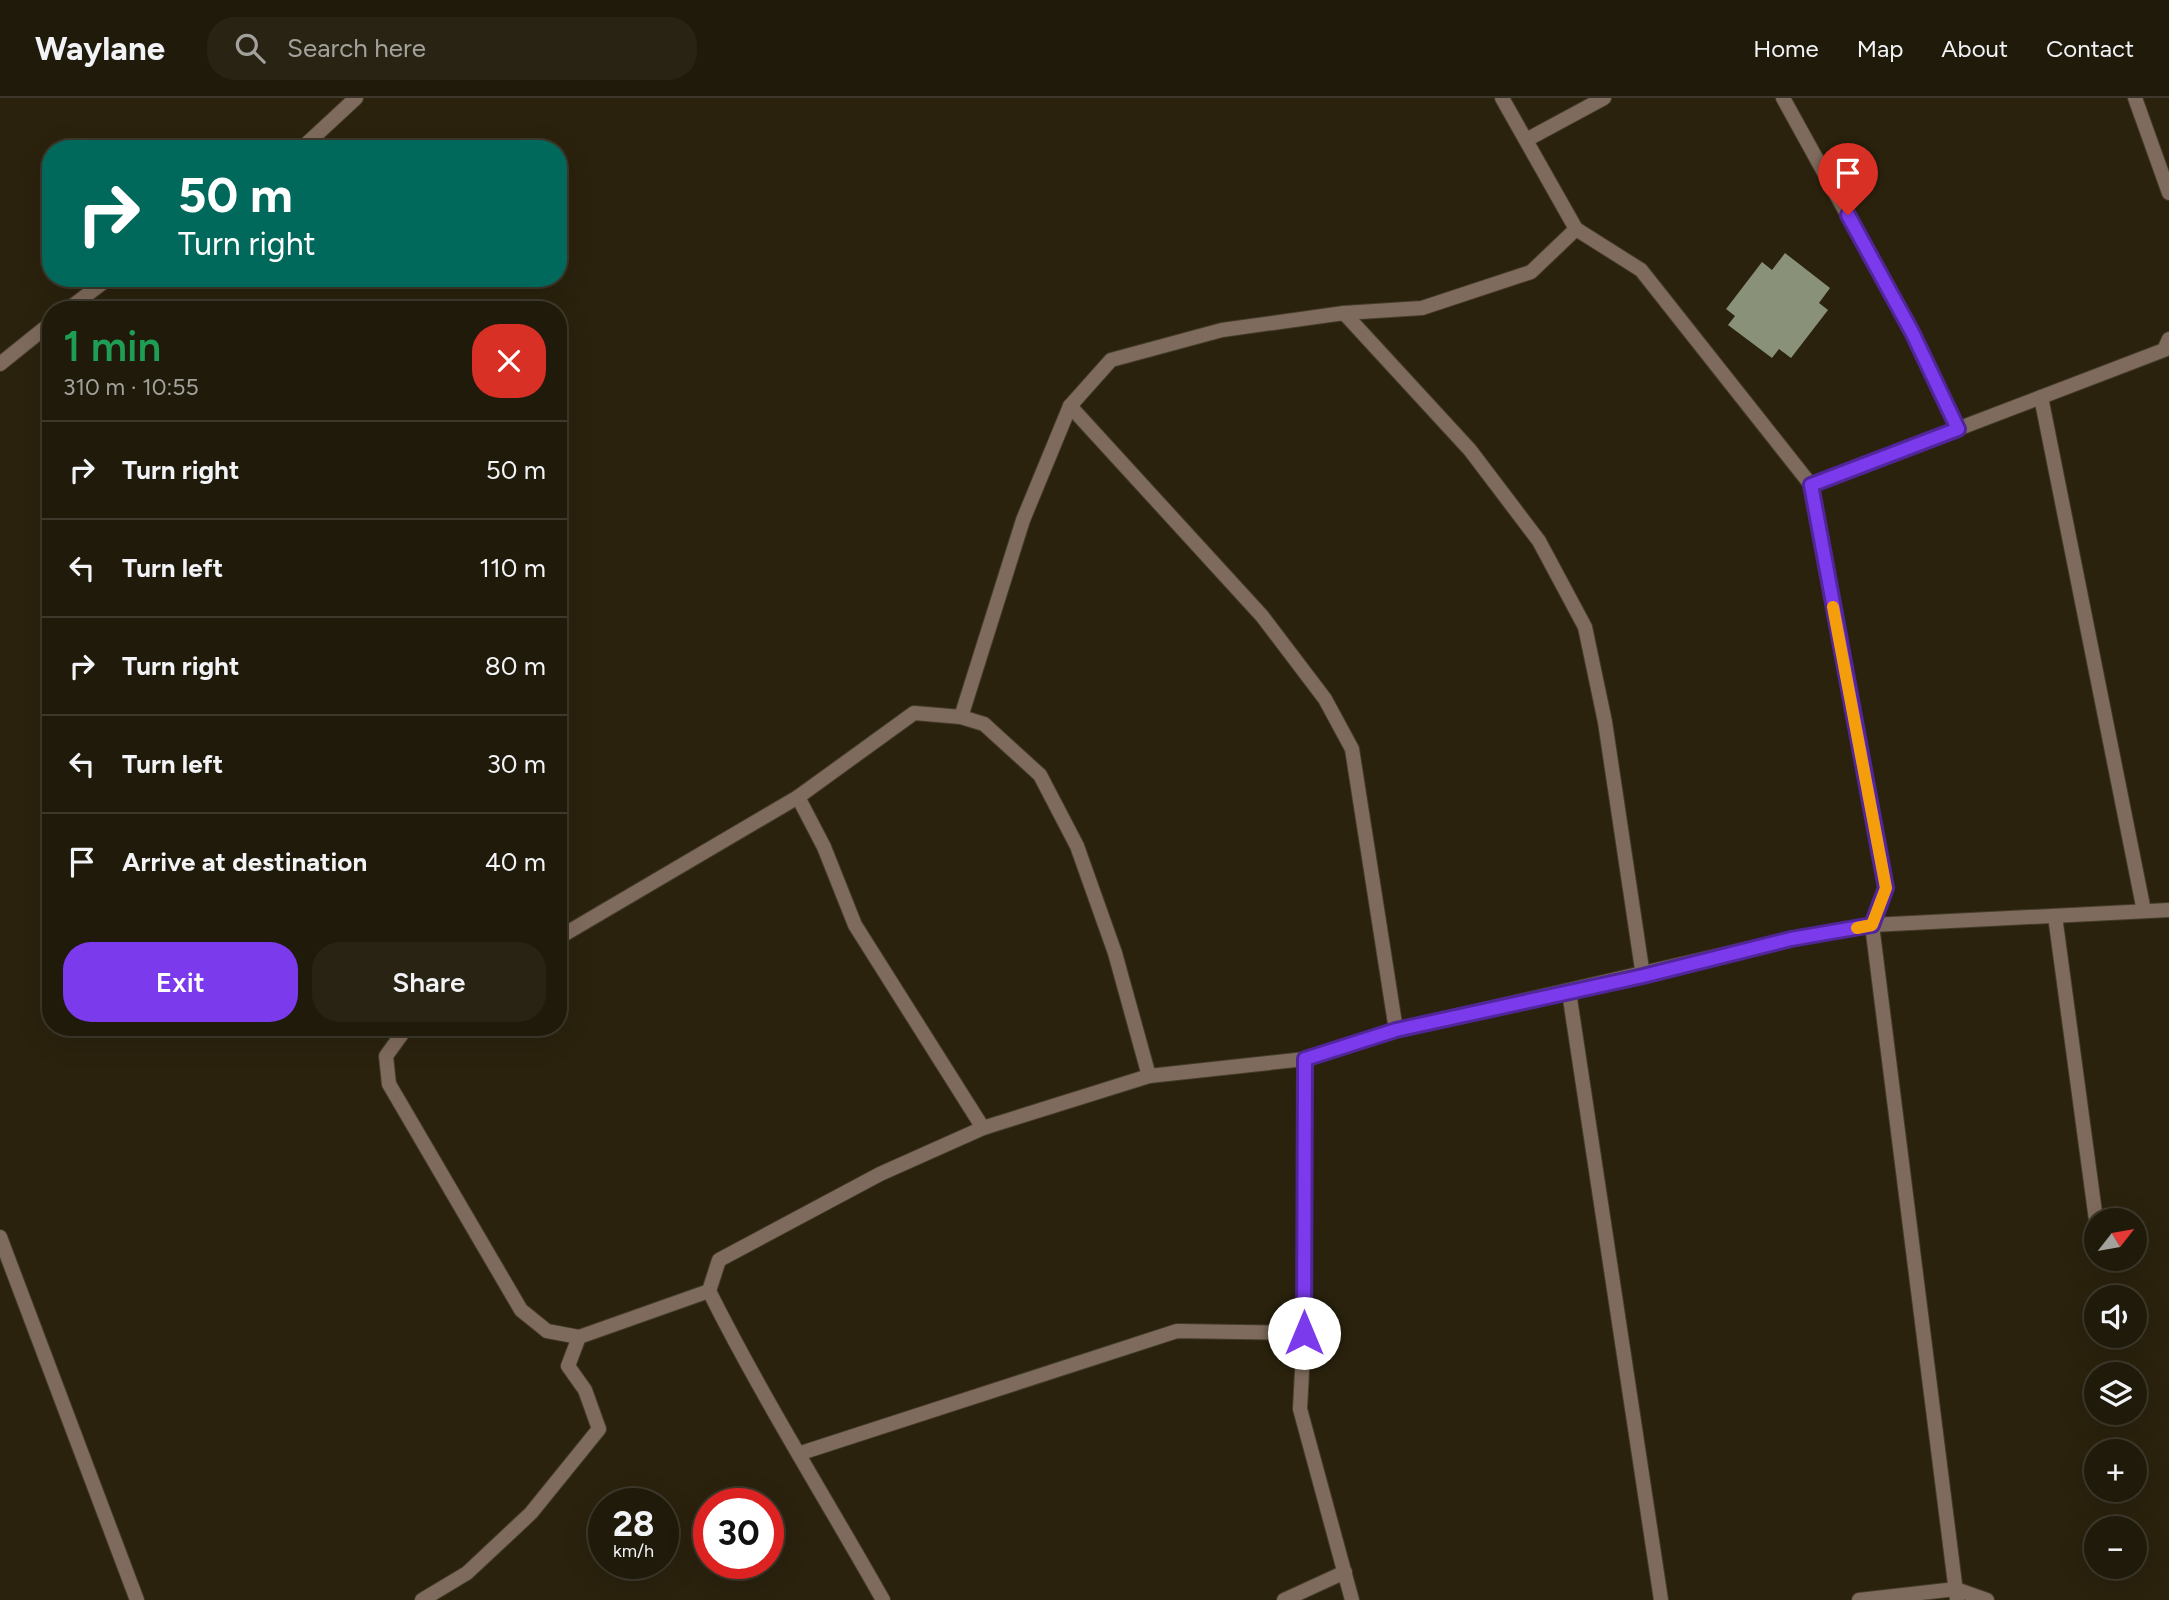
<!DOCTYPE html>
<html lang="en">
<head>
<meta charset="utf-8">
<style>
	:root { --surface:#201a0a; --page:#282313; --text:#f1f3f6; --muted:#a2a19c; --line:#3d382b; --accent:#7c3aed }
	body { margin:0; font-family:Figtree,sans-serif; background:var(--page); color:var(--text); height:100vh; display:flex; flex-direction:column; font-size:26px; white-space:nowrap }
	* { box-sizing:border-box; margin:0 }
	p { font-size:23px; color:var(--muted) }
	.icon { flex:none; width:38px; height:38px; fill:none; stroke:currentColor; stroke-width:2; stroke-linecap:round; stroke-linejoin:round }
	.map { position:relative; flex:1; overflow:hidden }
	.details { position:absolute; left:42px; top:203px; width:525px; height:735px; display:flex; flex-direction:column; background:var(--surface); border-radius:28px; box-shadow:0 7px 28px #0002,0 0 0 2px var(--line) }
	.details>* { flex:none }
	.top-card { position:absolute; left:42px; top:42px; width:525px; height:147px; border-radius:28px; box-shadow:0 7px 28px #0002,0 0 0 2px var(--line); background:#00695c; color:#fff; overflow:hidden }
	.needle { width:46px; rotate:59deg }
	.tools { position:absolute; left:2084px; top:1110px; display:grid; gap:14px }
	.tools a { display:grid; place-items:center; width:63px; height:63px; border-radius:50%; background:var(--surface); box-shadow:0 7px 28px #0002,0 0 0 2px var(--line); font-size:35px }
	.speed { position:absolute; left:588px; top:1390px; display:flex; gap:14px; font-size:35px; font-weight:700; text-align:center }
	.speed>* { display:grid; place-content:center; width:91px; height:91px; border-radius:50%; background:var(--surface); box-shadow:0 7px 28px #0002,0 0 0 2px var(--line); line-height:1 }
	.speed small { font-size:18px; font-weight:400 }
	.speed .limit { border:10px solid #d22; background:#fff; color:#111 }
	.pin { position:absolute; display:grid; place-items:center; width:60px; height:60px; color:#fff; margin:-72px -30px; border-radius:50% 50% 50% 0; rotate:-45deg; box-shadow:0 0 7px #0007 }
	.pin .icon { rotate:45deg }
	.me { position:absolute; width:77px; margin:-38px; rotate:0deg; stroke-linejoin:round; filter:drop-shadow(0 0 5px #0008) }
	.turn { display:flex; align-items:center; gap:24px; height:147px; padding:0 21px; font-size:32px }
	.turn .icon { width:91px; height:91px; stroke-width:2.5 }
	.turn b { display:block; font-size:49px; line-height:60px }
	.round { display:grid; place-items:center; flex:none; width:74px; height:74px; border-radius:28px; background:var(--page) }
	.head { display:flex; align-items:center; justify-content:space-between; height:119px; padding:0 21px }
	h1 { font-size:42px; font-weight:600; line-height:52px; color:#1e9e55 }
	.button { display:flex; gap:14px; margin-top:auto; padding:14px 21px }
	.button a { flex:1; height:80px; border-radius:28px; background:var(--accent); color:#fff; font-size:28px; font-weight:600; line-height:80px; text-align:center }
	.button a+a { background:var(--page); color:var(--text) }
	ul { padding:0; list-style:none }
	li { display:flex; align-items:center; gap:21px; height:98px; padding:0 21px; border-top:2px solid var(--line) }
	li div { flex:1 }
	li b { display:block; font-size:26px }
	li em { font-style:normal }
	header { display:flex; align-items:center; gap:42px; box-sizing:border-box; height:98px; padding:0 35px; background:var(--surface); border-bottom:2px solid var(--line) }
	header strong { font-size:33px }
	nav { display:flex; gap:38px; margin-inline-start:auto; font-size:24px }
	.search { width:490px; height:63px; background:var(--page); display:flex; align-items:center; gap:18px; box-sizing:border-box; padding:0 24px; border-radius:28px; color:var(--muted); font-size:26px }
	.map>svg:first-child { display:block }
	.building { fill:#899179 }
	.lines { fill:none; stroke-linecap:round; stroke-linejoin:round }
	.street-casing { stroke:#453d29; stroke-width:16 }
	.street { stroke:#7f6b5d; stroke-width:14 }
	.route-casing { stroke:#51269a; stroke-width:18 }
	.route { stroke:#7c3aed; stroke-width:12 }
	.slow { stroke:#f59e0b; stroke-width:12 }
</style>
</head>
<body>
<header>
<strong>Waylane</strong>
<div class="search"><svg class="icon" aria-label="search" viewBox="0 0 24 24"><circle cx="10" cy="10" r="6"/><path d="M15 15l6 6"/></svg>Search here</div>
<nav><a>Home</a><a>Map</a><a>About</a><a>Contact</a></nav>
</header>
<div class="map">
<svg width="2169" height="1502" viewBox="0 0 2169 1502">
	<rect width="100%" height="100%" fill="#2a220d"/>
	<polygon class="building" points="1785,155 1830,190 1819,205 1828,212 1791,260 1779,251 1772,260 1728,227 1735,218 1726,211 1762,164 1772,172"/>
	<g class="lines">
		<g class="street-casing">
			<g id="street">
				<polyline points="1783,0 1912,234 1958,331"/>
				<polyline points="2135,0 2169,95"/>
				<polyline points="1528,41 1604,0"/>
				<polyline points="301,51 356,0"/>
				<polyline points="1576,131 1641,172 1811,387"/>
				<polyline points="67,212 109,180"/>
				<polyline points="1344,215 1422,210 1531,174 1576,131 1502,0"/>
				<polyline points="0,266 51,225"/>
				<polyline points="2041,299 2144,813"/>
				<polyline points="1070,308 1262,518 1325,601 1352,651 1396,932"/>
				<polyline points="961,619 1023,422 1070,308 1111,262 1222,232 1344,215 1470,352 1539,443 1585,529 1605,624 1643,878"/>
				<polyline points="798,699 914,615 961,619 984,626 1040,677 1077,748 1115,855 1149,978"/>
				<polyline points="2055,818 2096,1122"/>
				<polyline points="558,840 798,699 824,749 855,827 983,1030"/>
				<polyline points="1569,894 1661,1502"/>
				<polyline points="407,929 386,958 389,986 521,1212 547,1233 579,1239"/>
				<polyline points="1305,961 1304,1235 1300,1311 1352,1502"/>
				<polyline points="0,1139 137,1502"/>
				<polyline points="801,1355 1177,1233 1304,1235"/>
				<polyline points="422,1502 467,1475 531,1415 599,1331 585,1292 568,1268 579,1239 709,1193"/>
				<path d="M883 1502C825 1399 762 1299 709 1193L719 1162 880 1076 983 1030 1149 978 1305 961 1396 932 1791 841 1872 827 2169 812"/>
				<polyline points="1284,1502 1345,1474"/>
				<polyline points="1859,1502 1956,1491 1987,1502"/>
				<polyline points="1957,1502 1872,827 1886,790 1811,387 2164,252 2169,241"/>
			</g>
		</g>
		<use href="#street" class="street"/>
	</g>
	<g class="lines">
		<g class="route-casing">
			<polyline id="route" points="1304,1235 1305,961 1396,932 1643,878 1791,841 1872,827 1886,790 1811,387 1958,331 1912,234 1848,117"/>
		</g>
		<use href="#route" class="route"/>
		<polyline class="slow" points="1833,509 1886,790 1872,827 1857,830"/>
	</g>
</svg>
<div class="tools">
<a><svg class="needle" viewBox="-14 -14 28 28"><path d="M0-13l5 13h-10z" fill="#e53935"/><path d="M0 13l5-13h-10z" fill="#a2a19c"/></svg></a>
<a><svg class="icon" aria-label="sound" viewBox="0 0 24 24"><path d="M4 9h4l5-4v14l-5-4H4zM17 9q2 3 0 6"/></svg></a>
<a><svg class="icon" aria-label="layers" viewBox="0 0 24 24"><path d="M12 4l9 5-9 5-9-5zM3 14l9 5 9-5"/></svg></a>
<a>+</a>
<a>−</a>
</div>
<div class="speed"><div>28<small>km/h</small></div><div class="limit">30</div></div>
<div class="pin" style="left:1848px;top:117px;background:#d93025"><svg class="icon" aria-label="arrive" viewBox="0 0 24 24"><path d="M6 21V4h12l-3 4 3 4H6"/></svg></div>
<svg class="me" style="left:1304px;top:1235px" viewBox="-20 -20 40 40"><circle r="19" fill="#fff"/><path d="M0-13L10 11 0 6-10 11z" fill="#7c3aed"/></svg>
<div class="top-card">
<div class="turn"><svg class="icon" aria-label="right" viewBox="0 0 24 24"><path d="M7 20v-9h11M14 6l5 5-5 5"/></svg><div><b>50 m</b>Turn right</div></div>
</div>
<section class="details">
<div class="head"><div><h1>1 min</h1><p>310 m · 10:55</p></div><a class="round" style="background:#d93025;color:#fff"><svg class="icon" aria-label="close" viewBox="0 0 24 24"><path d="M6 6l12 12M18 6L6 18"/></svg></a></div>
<ul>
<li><svg class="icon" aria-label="right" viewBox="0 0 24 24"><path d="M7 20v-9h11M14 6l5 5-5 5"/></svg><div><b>Turn right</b></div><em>50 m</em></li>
<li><svg class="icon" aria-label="left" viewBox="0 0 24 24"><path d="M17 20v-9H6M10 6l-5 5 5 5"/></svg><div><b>Turn left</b></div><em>110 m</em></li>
<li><svg class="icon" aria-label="right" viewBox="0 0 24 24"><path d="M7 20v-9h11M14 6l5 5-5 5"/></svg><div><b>Turn right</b></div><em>80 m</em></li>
<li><svg class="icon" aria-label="left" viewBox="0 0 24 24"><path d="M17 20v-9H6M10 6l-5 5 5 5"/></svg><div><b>Turn left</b></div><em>30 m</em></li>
<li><svg class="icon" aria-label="arrive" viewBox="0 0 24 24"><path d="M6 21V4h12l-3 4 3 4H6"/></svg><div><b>Arrive at destination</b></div><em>40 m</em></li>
</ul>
<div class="button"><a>Exit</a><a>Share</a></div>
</section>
</div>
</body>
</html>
